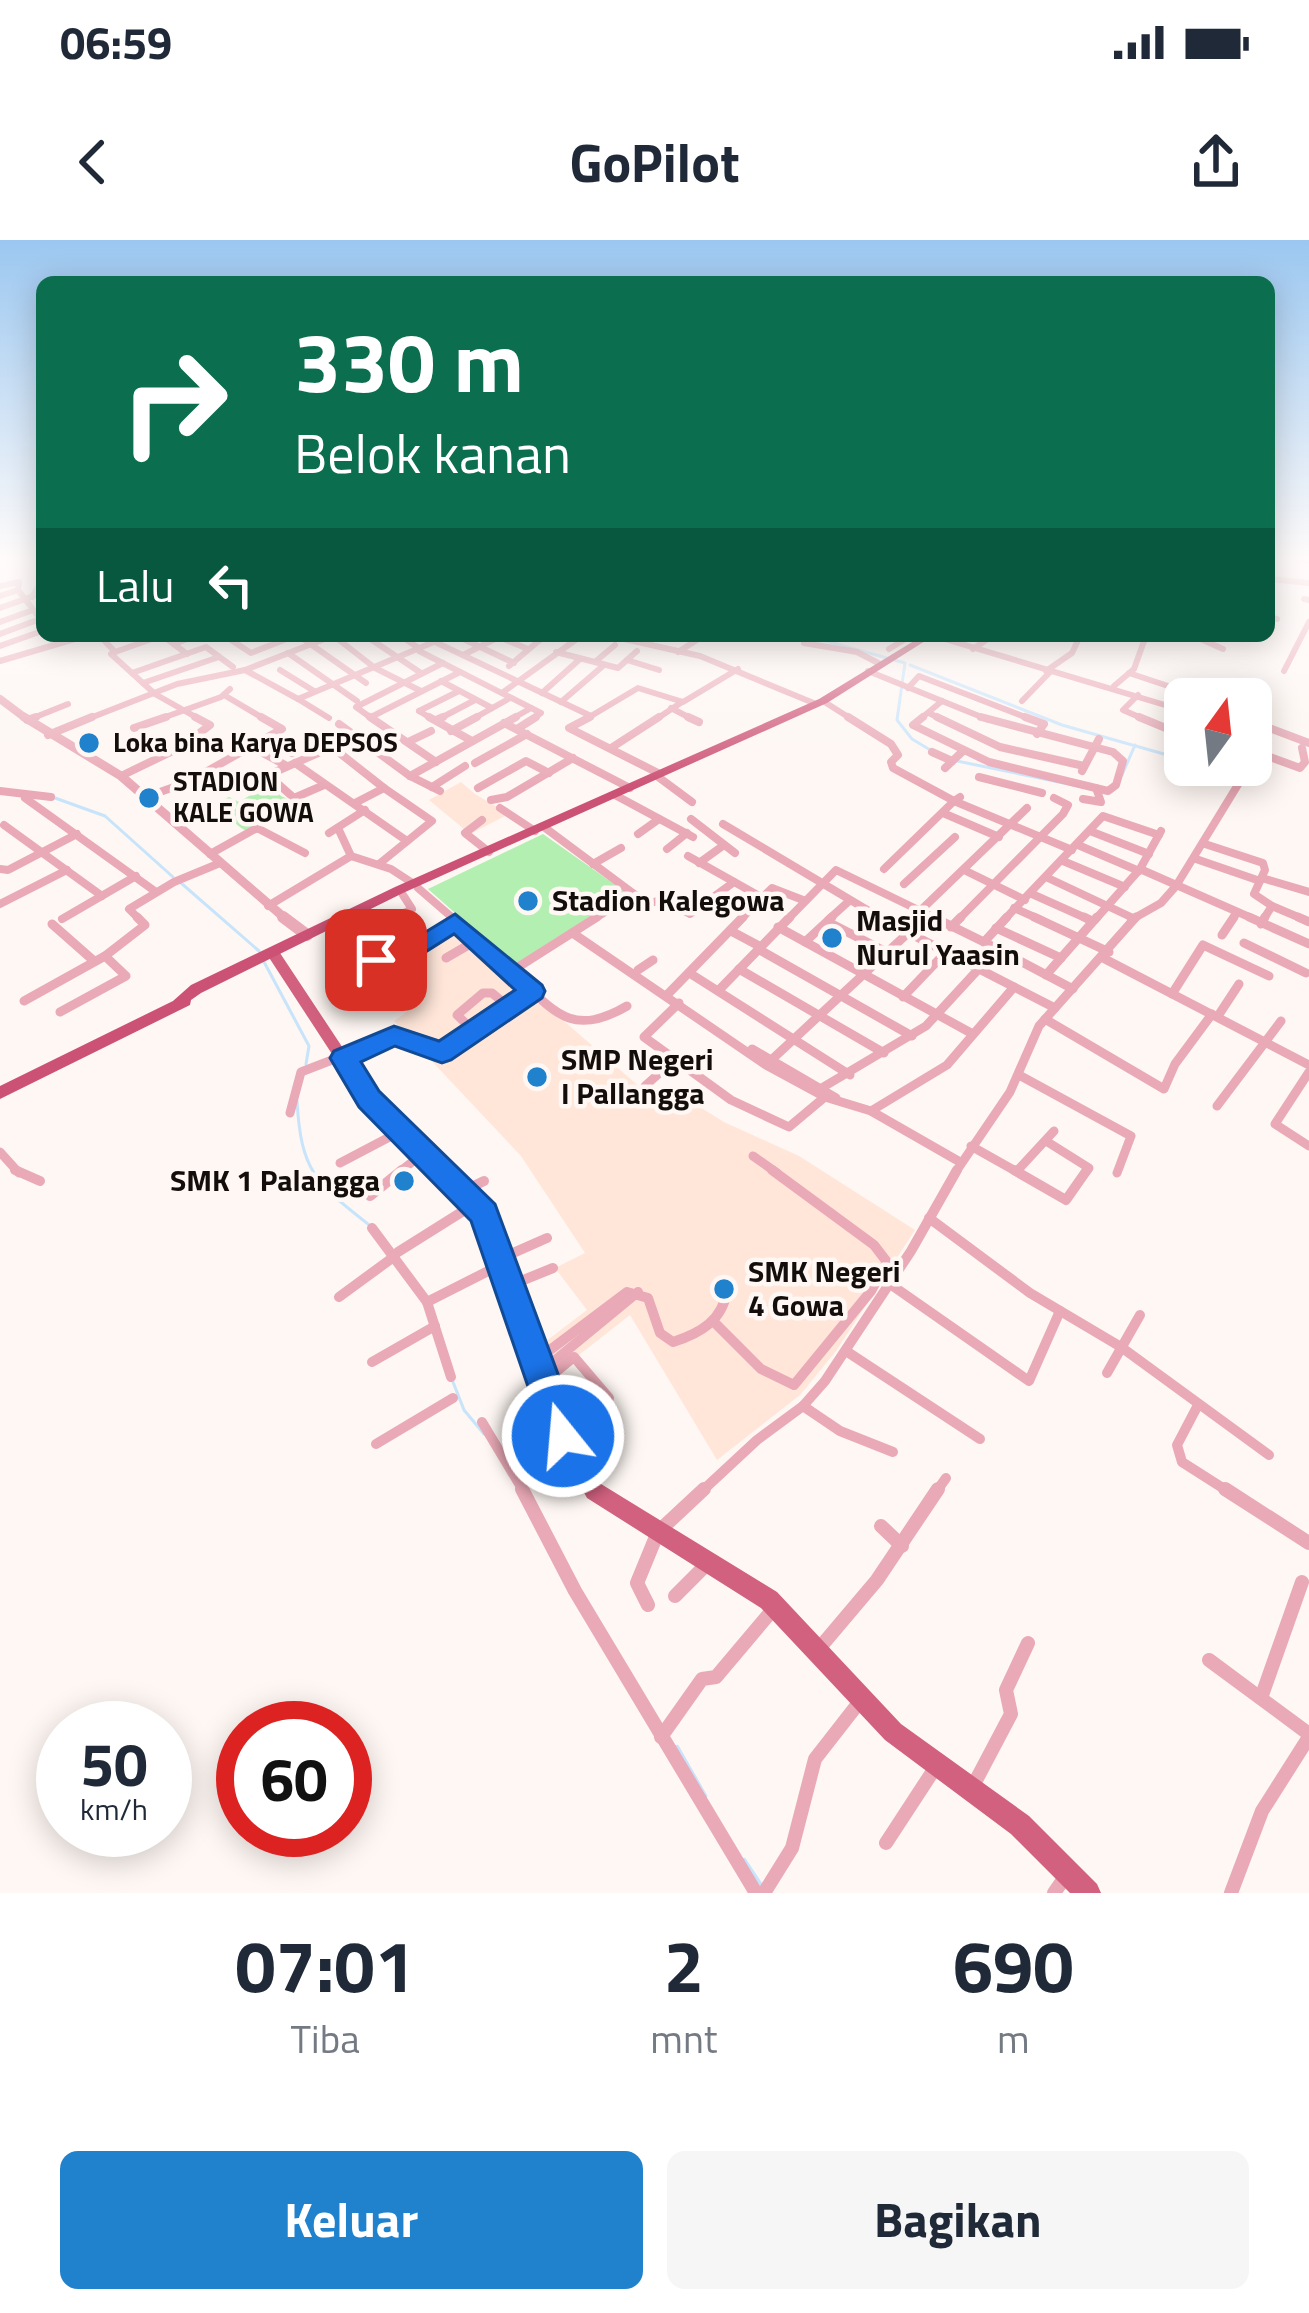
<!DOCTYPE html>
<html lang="id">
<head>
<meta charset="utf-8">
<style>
	:root { --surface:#fff; --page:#f6f6f7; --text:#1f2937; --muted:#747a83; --accent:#2081cd }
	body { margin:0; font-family:"Titillium Web",sans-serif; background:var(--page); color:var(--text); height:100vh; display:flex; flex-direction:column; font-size:45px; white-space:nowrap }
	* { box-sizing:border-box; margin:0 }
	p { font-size:39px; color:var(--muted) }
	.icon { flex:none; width:66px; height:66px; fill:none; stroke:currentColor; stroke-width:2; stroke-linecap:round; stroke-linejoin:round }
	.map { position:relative; height:1653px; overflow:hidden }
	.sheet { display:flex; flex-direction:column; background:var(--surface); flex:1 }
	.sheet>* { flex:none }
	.banner { position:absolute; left:36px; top:36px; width:1239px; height:366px; border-radius:18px; box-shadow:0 6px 30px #0003; background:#0b6e4f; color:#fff; overflow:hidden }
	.needle { width:78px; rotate:15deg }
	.fabs { position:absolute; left:1164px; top:438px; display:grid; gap:24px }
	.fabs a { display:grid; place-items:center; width:108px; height:108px; border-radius:18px; background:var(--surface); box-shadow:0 6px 30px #0003; font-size:60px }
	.speed { position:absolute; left:36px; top:1461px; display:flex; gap:24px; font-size:60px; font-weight:700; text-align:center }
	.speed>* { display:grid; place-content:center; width:156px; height:156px; border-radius:50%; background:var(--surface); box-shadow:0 6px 30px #0003; line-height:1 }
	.speed small { font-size:30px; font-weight:400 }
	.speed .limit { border:18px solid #d22; background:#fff; color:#111 }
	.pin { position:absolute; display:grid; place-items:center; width:102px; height:102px; color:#fff; margin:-51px; border-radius:24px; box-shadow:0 6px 18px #0006 }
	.me { position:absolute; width:132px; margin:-66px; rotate:343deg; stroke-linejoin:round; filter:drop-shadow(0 0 9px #0008) }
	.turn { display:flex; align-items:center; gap:42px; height:252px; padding:0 60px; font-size:54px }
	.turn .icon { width:156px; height:156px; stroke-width:2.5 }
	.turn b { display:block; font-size:84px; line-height:102px }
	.then { display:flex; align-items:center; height:114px; padding:0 60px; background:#0003; gap:24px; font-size:45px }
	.eta { display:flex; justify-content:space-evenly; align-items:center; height:204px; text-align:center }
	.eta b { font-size:72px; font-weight:700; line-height:84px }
	.action { display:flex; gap:24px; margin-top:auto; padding:24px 60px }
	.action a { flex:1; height:138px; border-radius:18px; background:var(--accent); color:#fff; font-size:48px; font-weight:700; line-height:138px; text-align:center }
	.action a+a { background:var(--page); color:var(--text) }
	.status { display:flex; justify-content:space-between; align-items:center; height:84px; padding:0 60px; background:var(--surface); direction:ltr }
	.status svg { height:33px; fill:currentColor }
	header { display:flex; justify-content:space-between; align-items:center; height:156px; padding:0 60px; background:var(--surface); font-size:54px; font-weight:700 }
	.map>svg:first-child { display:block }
	.built { fill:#ffe6d9 }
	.green { fill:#b2efb1 }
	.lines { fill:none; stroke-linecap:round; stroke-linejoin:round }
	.stream-far1 { stroke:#c7e4fb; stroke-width:3 }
	.stream { stroke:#c7e4fb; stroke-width:4.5 }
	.minor-far4 { stroke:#e9a9b6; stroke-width:6 }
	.minor-far3 { stroke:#e9a9b6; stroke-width:8 }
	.minor-far2 { stroke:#e9a9b6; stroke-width:9 }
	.minor-far1 { stroke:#e9a9b6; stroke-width:10 }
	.minor { stroke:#e9a9b6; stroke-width:14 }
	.tertiary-far2 { stroke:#e9a9b6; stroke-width:8 }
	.tertiary-far1 { stroke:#e9a9b6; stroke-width:9 }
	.tertiary { stroke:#e9a9b6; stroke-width:12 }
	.primary { fill:#d1617f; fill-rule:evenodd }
	.trunk { fill:#cc5275; fill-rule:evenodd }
	.route { fill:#1a73e8; stroke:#114b97; stroke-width:3 }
	.poi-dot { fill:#2081cd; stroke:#fef7f3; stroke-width:4.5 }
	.labels { text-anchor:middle; stroke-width:9; stroke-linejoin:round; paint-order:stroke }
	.far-poi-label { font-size:27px; font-weight:bold; fill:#130e0b; stroke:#fef7f3; text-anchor:start }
	.poi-label { font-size:30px; font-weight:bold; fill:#130e0b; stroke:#fef7f3; text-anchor:start }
</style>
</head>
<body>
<div class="status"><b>06:59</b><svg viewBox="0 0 49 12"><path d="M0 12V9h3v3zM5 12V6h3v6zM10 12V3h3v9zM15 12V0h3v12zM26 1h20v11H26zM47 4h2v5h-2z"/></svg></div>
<header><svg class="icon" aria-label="back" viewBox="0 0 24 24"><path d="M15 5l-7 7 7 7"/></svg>GoPilot<svg class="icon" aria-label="share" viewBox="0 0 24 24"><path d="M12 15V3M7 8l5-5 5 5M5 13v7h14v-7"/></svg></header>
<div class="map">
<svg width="1309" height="1653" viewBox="0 0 1309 1653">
	<rect width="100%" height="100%" fill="#fef7f3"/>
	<g class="built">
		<polygon points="461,542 475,554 509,574 470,594 429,560"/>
		<polygon points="457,688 657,862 674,851 724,882 799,916 915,990 836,1111 800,1155 717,1220 630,1075 548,1139 537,1108 587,1070 555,1028 585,1013 521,916 394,781 422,761 386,729"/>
	</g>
	<g class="green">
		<path d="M269 544 281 556 311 569 258 586 266 592C239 598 233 576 216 564L229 557 239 562Z"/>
		<polygon points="543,594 627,653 514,725 428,649"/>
	</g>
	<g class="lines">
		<g class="stream-far1">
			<polyline points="740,396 826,401 905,423 897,480 912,499 932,511"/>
			<polyline points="910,425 1062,485 1185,520"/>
			<polyline points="957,521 1088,548"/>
			<polyline points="1200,525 1239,536"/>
			<polyline points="1122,535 1135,505"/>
			<polyline points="55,558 105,576 173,637"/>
			<polyline points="181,643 259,711"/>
			<polyline points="263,720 309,806 306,824"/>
			<path d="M297 861C301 931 315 942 368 984"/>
			<polyline points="453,1142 464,1170 484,1194"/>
		</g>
		<g class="stream">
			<polyline points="677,1507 705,1556"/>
			<polyline points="744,1620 762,1647"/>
		</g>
		<g class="minor-far4">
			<polyline points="1296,319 1309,321"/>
			<polyline points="1269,339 1309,343"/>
			<polyline points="0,346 19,342 18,350"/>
			<polyline points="0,356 18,350 42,381"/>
			<polyline points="32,357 42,340"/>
			<polyline points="1304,359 1309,360"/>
			<polyline points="0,368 42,353"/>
			<polyline points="1269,377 1277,379"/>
			<polyline points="0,382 33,370"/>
			<polyline points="0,394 40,379"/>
			<polyline points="100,396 115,412 111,414 155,454 201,480"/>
			<polyline points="163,396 187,414"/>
			<polyline points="225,396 251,413 294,396"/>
			<polyline points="299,396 366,443"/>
			<polyline points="334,396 375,428 421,451"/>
			<polyline points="366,396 421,433"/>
			<polyline points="401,396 417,407"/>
			<polyline points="457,396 514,423"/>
			<polyline points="611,396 700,416 816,464"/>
			<polyline points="935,396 1185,471"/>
			<polyline points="1194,396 1223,409"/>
			<polyline points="433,401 591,476 638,448 683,462 738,429"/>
			<polyline points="804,403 857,412 880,424"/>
			<polyline points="174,404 195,396"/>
			<polyline points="0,406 42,391"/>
			<polyline points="889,409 910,396"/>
			<polyline points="973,409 992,396"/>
			<polyline points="419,411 541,473 531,480"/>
			<polyline points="115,412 160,396"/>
			<polyline points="556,412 618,428 637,411"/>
			<polyline points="678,412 700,398"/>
			<polyline points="288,413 357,461"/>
			<polyline points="463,415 499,397 528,409"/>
			<polyline points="627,420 659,430"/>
			<polyline points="0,421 78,398"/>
			<polyline points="595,422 615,405"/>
			<polyline points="509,426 541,399"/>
			<polyline points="245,430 298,459 448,396"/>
			<polyline points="280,430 314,451"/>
			<polyline points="868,431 942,461"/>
			<polyline points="1046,431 1072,413 1080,396"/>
			<polyline points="1284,431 1309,382"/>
			<polyline points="132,433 206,407 233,427"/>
			<polyline points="1129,433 1189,453"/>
			<polyline points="441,441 492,468"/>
			<polyline points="143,443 219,417"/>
			<polyline points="1114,446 1134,429 1144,401 1151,396"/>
			<polyline points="908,448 919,436 1033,480"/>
			<polyline points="502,453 581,396"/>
			<polyline points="542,453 580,419"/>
			<polyline points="224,455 266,480"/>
			<polyline points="1138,455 1123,470 1146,480"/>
			<polyline points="1250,456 1251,462"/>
			<polyline points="298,459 329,478"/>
			<polyline points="1194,459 1205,453 1221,459"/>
			<polyline points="823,461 853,480"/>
			<polyline points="942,461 989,480"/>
			<polyline points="1022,461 1050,432"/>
			<polyline points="561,462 604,425"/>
			<polyline points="671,468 694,480"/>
			<polyline points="419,471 434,480"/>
			<polyline points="419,471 459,451"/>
			<polyline points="929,473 943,480"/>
			<polyline points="371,477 460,432"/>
			<polyline points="28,480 68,464"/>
			<polyline points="85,480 177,444 245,430 332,396"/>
			<polyline points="157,480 221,457 230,449"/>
			<polyline points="374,480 356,467 443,423"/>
			<polyline points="437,480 475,460"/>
			<polyline points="471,480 510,458"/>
			<polyline points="510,480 531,468"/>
			<polyline points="584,480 591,476"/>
			<polyline points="655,480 682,462"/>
			<polyline points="919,480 942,461"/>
		</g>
		<g class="minor-far3">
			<polyline points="370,477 436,522"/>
			<polyline points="429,477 472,501"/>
			<polyline points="590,477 569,488 660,534"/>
			<polyline points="688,477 699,482"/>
			<polyline points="848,477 891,504 898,515 891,522 893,528 954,561 884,629"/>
			<polyline points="923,477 913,485 989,522 1108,551 1116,545 1123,521 1113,512 981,477"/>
			<polyline points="937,477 1000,507 1084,526"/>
			<polyline points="1025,477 1044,484 1037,494"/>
			<polyline points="1139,477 1185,496"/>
			<polyline points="27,480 36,477"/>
			<polyline points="436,480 443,477"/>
			<polyline points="1251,481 1309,503"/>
			<polyline points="504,483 630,548"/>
			<polyline points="339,484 410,536 440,551"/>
			<polyline points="134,488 166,477"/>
			<polyline points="517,489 536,477"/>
			<polyline points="451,491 477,477"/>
			<polyline points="48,495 92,477"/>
			<polyline points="266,498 292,513"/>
			<polyline points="410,501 431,491"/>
			<polyline points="248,505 287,526"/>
			<polyline points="332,507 384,548"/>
			<polyline points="611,508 659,477"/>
			<polyline points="932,512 952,521"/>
			<polyline points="1256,512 1300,528 1305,522 1302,508"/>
			<polyline points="295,523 407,601"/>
			<polyline points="475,523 527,494"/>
			<polyline points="945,528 963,511"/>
			<polyline points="1082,531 1099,499"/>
			<polyline points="121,536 181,507 210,485 195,477"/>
			<polyline points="410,536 516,477"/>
			<polyline points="657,536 692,562"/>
			<polyline points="979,537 1042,553"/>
			<polyline points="324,545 294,558 268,535 341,503"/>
			<polyline points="432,547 465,526"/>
			<polyline points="478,548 526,521 549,533"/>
			<polyline points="0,551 51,557"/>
			<polyline points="615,555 693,597"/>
			<polyline points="146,557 188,542 282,489 261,477"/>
			<polyline points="960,557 954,561 1072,610"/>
			<polyline points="25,558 156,652"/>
			<polyline points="1083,559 1101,562 1096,548"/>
			<polyline points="491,560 507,557 573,518"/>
			<polyline points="355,563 384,548 432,581 379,624"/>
			<polyline points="500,568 535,591"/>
			<polyline points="943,573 999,597"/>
			<polyline points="691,579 735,613"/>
			<polyline points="482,580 465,593 489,612"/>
			<polyline points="723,584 884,680"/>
			<polyline points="4,585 102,656"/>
			<polyline points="544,587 634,654 592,680"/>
			<polyline points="338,588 351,616 391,629 414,644"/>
			<polyline points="1090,591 1149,614"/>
			<polyline points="329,593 365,570"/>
			<polyline points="638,594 659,579"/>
			<polyline points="1205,604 1263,623 1265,630 1254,654 1272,666"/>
			<polyline points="1078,605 1139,631"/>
			<polyline points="667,609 687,593"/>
			<polyline points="210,614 257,588 305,613"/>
			<polyline points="688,616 761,657"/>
			<polyline points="1196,619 1260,641"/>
			<polyline points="1063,621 1125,647"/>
			<polyline points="699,623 724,605"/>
			<polyline points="593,624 621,608"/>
			<polyline points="0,629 8,630 77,594"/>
			<polyline points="1140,629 1256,680"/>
			<polyline points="964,630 1025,660"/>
			<polyline points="1048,638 1133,678"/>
			<polyline points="1262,638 1309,652"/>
			<polyline points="904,644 955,597"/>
			<polyline points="418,648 455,680"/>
			<polyline points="634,654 651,663 663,659 690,674 734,642"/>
			<polyline points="1032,654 1090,680"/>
			<polyline points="0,664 67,630"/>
			<polyline points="268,666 351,616"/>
			<polyline points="1014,668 1041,680"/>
			<polyline points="920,671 1027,568"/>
			<polyline points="62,679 136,636"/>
			<polyline points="140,680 129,669 174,642 220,623"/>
			<polyline points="390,680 412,669 403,655"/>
			<polyline points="740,680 772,648 803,660"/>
			<polyline points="787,680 836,630 939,680"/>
			<polyline points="828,680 848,662"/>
			<polyline points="958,680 1063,574 1068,565 1054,558"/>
			<polyline points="1004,680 1103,576 1159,595"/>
			<polyline points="1095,680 1140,629 1161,591"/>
			<polyline points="1131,680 1161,663 1176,646 1250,525"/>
			<polyline points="1232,680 1236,674"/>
			<polyline points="1263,680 1272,666 1305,680"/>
		</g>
		<g class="minor-far2">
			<polyline points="451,677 512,731"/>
			<path d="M597 677 512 731C553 771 571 799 627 766"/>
			<polyline points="878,677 1055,768"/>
			<polyline points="933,677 984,702"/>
			<polyline points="1007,677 984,702 1073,749"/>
			<polyline points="1034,677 1109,712"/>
			<polyline points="1084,677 1092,681"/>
			<polyline points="1249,677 1309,704"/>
			<polyline points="1298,677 1309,682"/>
			<polyline points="352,679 369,701 371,714 386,726 455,682"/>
			<polyline points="389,681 396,677"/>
			<polyline points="828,682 888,713"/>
			<polyline points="52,684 94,721"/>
			<polyline points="1261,684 1265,677"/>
			<polyline points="778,687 971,793"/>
			<polyline points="951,687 961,677"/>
			<polyline points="996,688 1061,718"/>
			<polyline points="731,691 761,707"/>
			<polyline points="574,694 766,825 825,857 871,871 960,922"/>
			<polyline points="1222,695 1234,677"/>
			<polyline points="805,702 832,677"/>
			<polyline points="1244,703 1306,733"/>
			<polyline points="758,709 912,796"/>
			<polyline points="446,718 477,700"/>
			<polyline points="1103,718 1309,825"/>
			<polyline points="739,729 884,813"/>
			<polyline points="638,730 653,720"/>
			<polyline points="691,734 850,835"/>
			<polyline points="1046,735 1097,677"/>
			<polyline points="719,750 790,677"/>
			<polyline points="1172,754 1203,705 1269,736"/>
			<polyline points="666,756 743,677"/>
			<polyline points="903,757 946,712"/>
			<polyline points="24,761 105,716"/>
			<polyline points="679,763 644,797 731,860 789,887 826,856"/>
			<polyline points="60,772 126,736 105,716 145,685 137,677"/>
			<polyline points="1218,776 1239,744"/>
			<polyline points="1045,779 1164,849 1175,824 1212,774"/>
			<polyline points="475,792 457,775 483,753 492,753 510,768"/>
			<polyline points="752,809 836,858"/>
			<polyline points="767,824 908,693"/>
			<polyline points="1309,832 1275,884 1309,906"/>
			<polyline points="1019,835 1131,896 1117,933"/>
			<polyline points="645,846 673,821"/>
			<polyline points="820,849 926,786 997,709"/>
			<polyline points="1217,866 1281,781"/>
			<polyline points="871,871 947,825 1014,747"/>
			<polyline points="290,873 301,832 394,796 442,812 533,751"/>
			<polyline points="1046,901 1089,928 1085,933"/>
			<polyline points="971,906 1019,933"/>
			<polyline points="0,912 19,933"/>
			<polyline points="753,916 777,933"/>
			<polyline points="340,923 399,892"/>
			<polyline points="1017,931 1054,891"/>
			<polyline points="398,933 425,912"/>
			<polyline points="955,933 1010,852 1039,786 1136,677"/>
		</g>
		<g class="minor-far1">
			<polyline points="15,930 40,941"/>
			<polyline points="1014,930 1066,960 1087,930"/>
			<polyline points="465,950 484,941"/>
			<polyline points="370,956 402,930"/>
			<polyline points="929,978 1030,1053 1121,1107 1269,1215"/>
			<polyline points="372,988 427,1062 504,1023"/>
			<polyline points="398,1012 476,963"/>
			<polyline points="502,1018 547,998"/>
			<polyline points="890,1044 1029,1141 1060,1071"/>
			<polyline points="511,1045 553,1028"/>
			<polyline points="339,1057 395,1016"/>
			<polyline points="427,1062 451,1137"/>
			<polyline points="714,1082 761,1129 794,1145 871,1051 887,1022 874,1005 772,930"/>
			<polyline points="846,1111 980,1199"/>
			<path d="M538 1119 627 1052 648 1058 660 1093 673 1102C701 1093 723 1080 727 1050"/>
			<polyline points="372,1122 435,1086"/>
			<polyline points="542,1131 638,1052"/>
			<polyline points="1107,1133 1140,1075"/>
			<polyline points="545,1141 574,1117 609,1158"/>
			<polyline points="1198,1165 1177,1205 1182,1222 1229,1252"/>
			<polyline points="803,1166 840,1191 893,1212"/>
			<polyline points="482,1182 524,1252"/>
			<polyline points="376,1204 453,1158"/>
			<polyline points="701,1252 757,1200 803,1166 825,1141 911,1011 957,930"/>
			<polyline points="936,1252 946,1238"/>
		</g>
		<g class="minor">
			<polyline points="522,1249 575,1351 756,1653"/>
			<polyline points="1225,1249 1309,1303"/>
			<polyline points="881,1286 902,1306"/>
			<polyline points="675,1356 709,1322"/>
			<polyline points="648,1365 637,1343 658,1292 704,1249"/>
			<polyline points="817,1411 877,1340 938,1249"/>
			<polyline points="1209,1420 1309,1494"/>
			<polyline points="1261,1458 1302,1342"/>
			<polyline points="661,1497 702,1439 716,1437 775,1367"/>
			<polyline points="973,1546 1011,1474 1006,1450 1028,1403"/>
			<polyline points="886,1603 935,1528"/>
			<polyline points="764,1653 792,1608 815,1519 861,1460"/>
			<polyline points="1054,1653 1065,1637"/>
			<polyline points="1231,1653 1262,1571 1309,1497"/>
		</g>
		<polyline class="tertiary-far2" points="0,459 28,480"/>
		<polyline class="tertiary-far1" points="24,477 121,536 287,680"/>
		<polyline class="tertiary" points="283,677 307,695"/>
		<polygon class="primary" points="275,711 280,713 374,855 490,968 571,1191 601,1244 777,1352 901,1484 1029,1576 1097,1644 1101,1653 1070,1653 1011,1594 885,1500 761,1368 587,1258 553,1196 477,977 364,863 268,716"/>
		<polygon class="trunk" points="922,396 933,396 827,463 403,653 201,753 191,760 190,765 0,859 0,846 173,761 191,745 395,647 819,459"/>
	</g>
	<linearGradient id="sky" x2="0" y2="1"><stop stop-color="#9bc7f0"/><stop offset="0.58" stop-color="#fffbfa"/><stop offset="1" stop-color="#fffbfa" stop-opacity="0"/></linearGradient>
	<rect width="1309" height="550" fill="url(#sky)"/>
	<polygon class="route" points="455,674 542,745 545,751 542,758 451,820 442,823 395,806 361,822 379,851 495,964 581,1196 576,1209 563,1214 550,1209 545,1196 471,981 359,867 330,818 334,811 394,786 439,801 515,750 454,694 392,733 368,726 364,720 376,711 388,715"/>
	<g class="poi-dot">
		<circle cx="89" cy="503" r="12"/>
		<circle cx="149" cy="558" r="12"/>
		<circle cx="528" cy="661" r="12"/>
		<circle cx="832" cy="698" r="12"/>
		<circle cx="537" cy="837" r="12"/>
		<circle cx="404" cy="941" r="12"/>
		<circle cx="724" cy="1049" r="12"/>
	</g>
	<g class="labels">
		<g class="far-poi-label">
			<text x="113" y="512">Loka bina Karya DEPSOS</text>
			<text x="173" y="551">STADION<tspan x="173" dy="31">KALE GOWA</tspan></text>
		</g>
		<g class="poi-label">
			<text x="552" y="671">Stadion Kalegowa</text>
			<text x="856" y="691">Masjid<tspan x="856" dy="34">Nurul Yaasin</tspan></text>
			<text x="561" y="830">SMP Negeri<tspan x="561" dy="34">I Pallangga</tspan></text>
			<text x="380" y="951" text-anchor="end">SMK 1 Palangga</text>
			<text x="748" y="1042">SMK Negeri<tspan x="748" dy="34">4 Gowa</tspan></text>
		</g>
	</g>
</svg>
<div class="fabs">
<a><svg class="needle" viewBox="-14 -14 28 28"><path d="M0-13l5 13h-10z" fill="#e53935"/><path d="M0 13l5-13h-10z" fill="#747a83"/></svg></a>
</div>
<div class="speed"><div>50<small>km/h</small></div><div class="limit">60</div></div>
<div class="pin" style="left:376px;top:720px;background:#d93025"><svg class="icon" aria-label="arrive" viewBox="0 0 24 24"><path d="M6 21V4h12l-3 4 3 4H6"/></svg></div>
<svg class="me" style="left:563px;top:1196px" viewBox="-20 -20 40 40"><circle r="17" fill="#1a73e8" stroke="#fff" stroke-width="3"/><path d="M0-11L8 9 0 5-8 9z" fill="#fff"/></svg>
<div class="banner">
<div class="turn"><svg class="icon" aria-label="right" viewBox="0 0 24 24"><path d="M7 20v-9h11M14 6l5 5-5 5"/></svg><div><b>330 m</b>Belok kanan</div></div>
<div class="then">Lalu<svg class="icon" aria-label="left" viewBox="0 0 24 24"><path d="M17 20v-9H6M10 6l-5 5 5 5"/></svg></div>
</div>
</div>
<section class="sheet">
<div class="eta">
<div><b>07:01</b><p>Tiba</p></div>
<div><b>2</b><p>mnt</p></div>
<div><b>690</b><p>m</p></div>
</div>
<div class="action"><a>Keluar</a><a>Bagikan</a></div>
</section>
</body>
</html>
